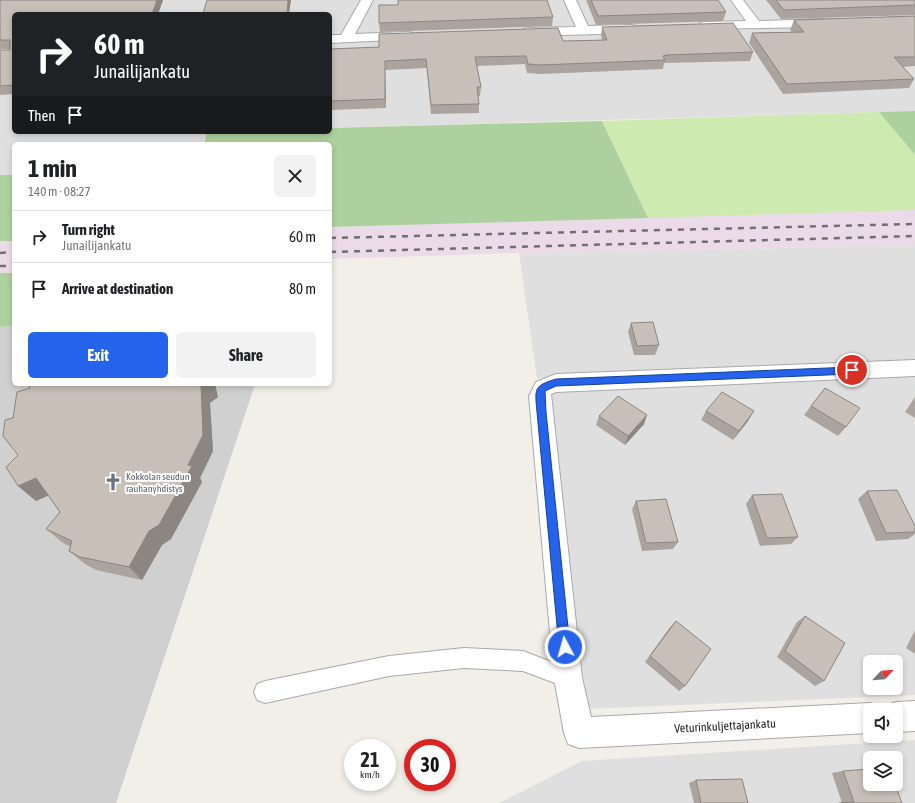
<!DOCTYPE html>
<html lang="en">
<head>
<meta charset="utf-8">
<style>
	:root { --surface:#fff; --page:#f2f2f2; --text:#202124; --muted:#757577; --line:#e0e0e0; --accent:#2563eb }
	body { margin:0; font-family:"Asap Condensed",sans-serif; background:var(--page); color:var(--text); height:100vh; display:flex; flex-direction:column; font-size:15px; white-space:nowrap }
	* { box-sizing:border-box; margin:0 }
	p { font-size:13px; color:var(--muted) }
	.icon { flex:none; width:22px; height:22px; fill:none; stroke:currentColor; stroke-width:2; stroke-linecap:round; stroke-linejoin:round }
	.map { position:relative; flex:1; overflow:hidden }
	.sheet { position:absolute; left:12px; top:142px; width:320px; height:244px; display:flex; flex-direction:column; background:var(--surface); border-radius:6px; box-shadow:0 2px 6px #0003 }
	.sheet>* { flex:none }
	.hud { position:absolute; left:12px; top:12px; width:320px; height:122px; border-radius:6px; box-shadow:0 2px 6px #0003; background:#202124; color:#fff; overflow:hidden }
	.needle { width:26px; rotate:64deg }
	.buttons { position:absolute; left:863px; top:655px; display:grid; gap:8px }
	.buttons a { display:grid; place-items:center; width:40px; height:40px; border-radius:6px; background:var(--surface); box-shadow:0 2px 6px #0003; font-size:20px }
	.speed { position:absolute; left:344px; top:739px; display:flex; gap:8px; font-size:20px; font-weight:700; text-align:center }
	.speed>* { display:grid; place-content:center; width:52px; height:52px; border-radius:50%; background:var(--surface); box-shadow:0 2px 6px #0003; line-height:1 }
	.speed small { font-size:10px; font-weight:400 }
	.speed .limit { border:6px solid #d22; background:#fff; color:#111 }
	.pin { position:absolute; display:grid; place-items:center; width:34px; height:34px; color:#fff; margin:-17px; border:2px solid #fff; border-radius:50%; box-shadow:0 1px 4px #0007 }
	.me { position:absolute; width:44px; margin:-22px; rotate:354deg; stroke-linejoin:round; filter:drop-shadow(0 0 3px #0008) }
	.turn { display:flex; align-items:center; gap:14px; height:84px; padding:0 16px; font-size:18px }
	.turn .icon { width:52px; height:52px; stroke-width:2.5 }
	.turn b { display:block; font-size:28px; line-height:34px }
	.then { display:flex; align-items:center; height:38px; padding:0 16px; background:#0003; gap:8px; font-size:15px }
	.round { display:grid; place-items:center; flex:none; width:42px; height:42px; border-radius:6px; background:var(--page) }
	.head { display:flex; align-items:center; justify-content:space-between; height:68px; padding:0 16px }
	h1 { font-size:24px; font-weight:700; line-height:30px }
	.primary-button { display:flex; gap:8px; margin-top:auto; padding:8px 16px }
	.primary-button a { flex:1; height:46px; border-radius:6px; background:var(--accent); color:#fff; font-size:16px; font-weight:700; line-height:46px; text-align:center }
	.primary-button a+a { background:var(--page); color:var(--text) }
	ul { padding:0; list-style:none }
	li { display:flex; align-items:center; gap:12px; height:52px; padding:0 16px; border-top:1px solid var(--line) }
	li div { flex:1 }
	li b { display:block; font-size:15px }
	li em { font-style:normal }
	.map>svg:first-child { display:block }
	.residential { fill:#e0dfdf; fill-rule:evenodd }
	.industrial { fill:#ebdbe8 }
	.religious { fill:#d0d0d0 }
	.grass { fill:#cdebb0 }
	.forest { fill:#add19e }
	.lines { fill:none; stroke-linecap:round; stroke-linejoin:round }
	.service-casing { stroke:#a9a9a9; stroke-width:2 }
	.minor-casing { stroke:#a9a9a9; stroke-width:2 }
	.service { fill:#fff; fill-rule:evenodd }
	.minor { fill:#fff; fill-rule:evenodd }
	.rail { stroke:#707070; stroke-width:2.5; stroke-dasharray:6 6; stroke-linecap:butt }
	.wall { fill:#aba49e }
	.shaded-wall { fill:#8b8681 }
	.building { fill:#c7bfb8; stroke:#8b8681 }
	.route { fill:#2563eb; stroke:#184099 }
	.labels { text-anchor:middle; stroke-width:4; stroke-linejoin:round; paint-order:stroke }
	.worship-label { font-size:10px; fill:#5b616d; stroke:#fff; text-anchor:start }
	.near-street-label { font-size:12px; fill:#222; stroke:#fff }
</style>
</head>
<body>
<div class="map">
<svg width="915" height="803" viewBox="0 0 915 803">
	<rect width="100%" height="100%" fill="#f2efe9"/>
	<g class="residential">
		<polygon points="0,0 362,0 342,36 330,36 330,14 14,14 14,50 0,51"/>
		<polygon points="372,0 564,0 576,28 353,35"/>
		<polygon points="576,0 731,0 747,22 589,28"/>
		<polygon points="744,0 915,0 915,17 760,21"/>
		<polygon points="915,22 915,111 330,128 330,42"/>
		<polygon points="14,56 14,132 207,132 203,144 14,144 14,175 0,175 0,57"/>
		<polygon points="915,244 915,361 537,378 519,253 676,251"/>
		<path d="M915 375V695L587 709 546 399 549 392ZM870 662H896V688H870Z"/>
		<path d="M915 740V803H499L582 761ZM870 758H896V784H870Z"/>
	</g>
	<g class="industrial">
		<polygon points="915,209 915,244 676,251 519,253 330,259 330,227"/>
		<rect x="0" y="241" width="14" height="32"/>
	</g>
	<polygon class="religious" points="14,326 14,384 255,384 116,803 0,803 0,327"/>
	<polygon class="grass" points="879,112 915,155 915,210 648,218 602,121"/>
	<g class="forest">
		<polygon points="915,111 915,155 879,112"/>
		<polygon points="602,121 648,218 330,227 330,144 204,144 207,132 330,132 330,128"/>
		<rect x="0" y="175" width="14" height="66"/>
		<polygon points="0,273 14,273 14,326 0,327"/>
	</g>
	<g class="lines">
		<g class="service-casing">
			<polygon id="service" points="464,648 523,651 575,671 578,678 575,685 568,688 523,671 464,668 389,676 265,703 257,700 254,692 257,684 265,681 389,656"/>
		</g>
		<g class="minor-casing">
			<g id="minor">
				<polygon points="361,0 373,0 355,34 408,32 413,33 414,36 413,39 330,43 330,35 341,35"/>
				<polygon points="564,0 576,0 588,26 632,25 637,26 638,29 637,32 632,33 528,36 523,35 522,32 523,29 528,28 576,27"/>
				<polygon points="731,0 743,0 759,21 822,19 826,20 828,23 826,26 822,27 700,29 698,26 700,23 704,22 746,21"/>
				<polygon points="915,360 915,376 556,392 551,394 582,678 591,717 870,703 881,707 882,710 870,710 870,733 579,748 568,744 564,733 554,678 529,396 536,382 556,374"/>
				<polygon points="915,701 915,731 896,732 896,710 884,710 885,706 896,702"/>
			</g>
		</g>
		<use href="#service" class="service"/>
		<use href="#minor" class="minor"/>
		<g class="rail">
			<polyline points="330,238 915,224"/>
			<polyline points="330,252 915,236"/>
			<polyline points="0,253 14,252"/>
			<polyline points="0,266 14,266"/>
		</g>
	</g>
	<g class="wall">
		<polygon points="0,0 163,0 158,14 14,14 14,94 0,95 0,50 10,50 10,49 0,49"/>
		<polygon points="586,0 718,0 726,12 723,21 596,25"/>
		<polygon points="766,0 915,0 915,15 781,19"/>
		<polygon points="915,16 915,66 902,67 914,79 909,88 783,94 749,43 752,33 792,32 790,30 794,20"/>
		<polygon points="553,17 552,26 380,32 379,23"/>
		<polygon points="602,27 753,52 750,61 664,63 663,69 541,74 527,73 525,64 477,66 481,87 480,96 478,96 479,104 479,113 431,114 427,68 385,70 386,108 330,110 330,49 602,40 601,36"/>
		<polygon points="631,323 659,345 655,355 634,355 628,332"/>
		<polygon points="30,388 218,397 210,403 213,451 200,478 202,482 171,539 162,545 142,580 96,570 85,564 69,551 71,547 63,543 46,529 60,512 48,495 36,501 18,486 18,455 13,418"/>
		<polygon points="825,388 846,427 838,436 804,415"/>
		<polygon points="915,397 915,418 905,412"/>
		<polygon points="706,411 748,421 733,440 701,420"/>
		<polygon points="647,415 644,424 625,445 596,425 599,416"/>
		<polygon points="867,491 915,526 915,534 908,539 876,541 858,499"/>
		<polygon points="752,495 798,537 791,544 760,546 746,504"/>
		<polygon points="636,501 678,542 673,549 642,551 632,509"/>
		<polygon points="805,616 824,681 815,686 777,657 797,622"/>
		<polygon points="676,621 685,686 679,691 645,662 670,627"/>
		<polygon points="915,630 915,654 906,648"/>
		<polygon points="843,771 902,803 838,803 842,803 832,773"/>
		<polygon points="696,780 748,803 694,803 689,783"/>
	</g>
	<g class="shaded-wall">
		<polygon points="157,0 163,0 158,14 152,14"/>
		<polygon points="288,0 291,0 289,14 287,14"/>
		<polygon points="385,61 385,70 386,108 385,99"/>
		<polygon points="203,384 215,384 218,397 210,403 213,451 200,478 202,482 171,539 162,545 142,580 129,567 149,531 188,465 201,386"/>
		<polygon points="754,411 748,421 733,440 739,431"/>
		<polygon points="647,415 644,424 625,445 628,436"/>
		<polygon points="36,478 52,494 36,501 18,486"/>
	</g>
	<g class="building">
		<polygon points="0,0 157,0 152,14 14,14 14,85 0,86 0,50 10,50 10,40 0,40"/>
		<polygon points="207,0 288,0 287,14 203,14"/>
		<polygon points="398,0 547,0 553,17 379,23 379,5 398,5"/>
		<polygon points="591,0 718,0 726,12 598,16"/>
		<polygon points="776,0 915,0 915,5 784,10"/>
		<polygon points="915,16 915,57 894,57 914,79 787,84 752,33 804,32 794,20"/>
		<polygon points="733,23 753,52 666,55 663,56 665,60 541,65 528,64 526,56 475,57 481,87 477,87 479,104 431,105 426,59 385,61 385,99 330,101 330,49 379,47 379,34 558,28 563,41 607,40 602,27"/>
		<polygon points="653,322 659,345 637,346 631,323"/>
		<polygon points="29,384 203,384 201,386 203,435 188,465 192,466 159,525 149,531 129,567 80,557 69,551 72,541 46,529 60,512 36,478 18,486 6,467 18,455 3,436 5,420 13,418 17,392 30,388"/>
		<polygon points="825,388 860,408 846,427 811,406"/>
		<polygon points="722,392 754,411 739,431 706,411"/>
		<polygon points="618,396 647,415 628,436 599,416"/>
		<polygon points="897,490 915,526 915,532 886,533 867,491"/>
		<polygon points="782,494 798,537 767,538 752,495"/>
		<polygon points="666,499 678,542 646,543 636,501"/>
		<polygon points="805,616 845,643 824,681 785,651"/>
		<polygon points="676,621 711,649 685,686 650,656"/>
		<polygon points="870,769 870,784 895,784 902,803 839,803 854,802 843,771"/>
		<polygon points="742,779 748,803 701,803 696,780"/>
	</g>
	<path class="route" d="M852 367 857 370 852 374 556 386 545 391 546 412 570 647 569 651 565 653 560 651 559 647 537 412C535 389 533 386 556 379Z"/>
	<defs>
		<g id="church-bare" transform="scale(1.38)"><path d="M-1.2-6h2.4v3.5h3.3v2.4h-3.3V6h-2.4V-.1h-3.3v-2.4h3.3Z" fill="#6b7280" stroke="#fff" stroke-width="2.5" paint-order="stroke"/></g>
	</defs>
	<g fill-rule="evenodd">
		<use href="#church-bare" x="113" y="482"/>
	</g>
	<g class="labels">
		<g class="worship-label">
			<text x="126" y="480">Kokkolan seudun<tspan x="126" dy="12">rauhanyhdistys</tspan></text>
		</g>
		<g class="near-street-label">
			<text transform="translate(725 726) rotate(-3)" y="4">Veturinkuljettajankatu</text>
		</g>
	</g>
</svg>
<div class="buttons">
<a><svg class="needle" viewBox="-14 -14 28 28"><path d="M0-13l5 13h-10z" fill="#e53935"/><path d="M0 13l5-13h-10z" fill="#757577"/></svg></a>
<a><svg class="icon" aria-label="sound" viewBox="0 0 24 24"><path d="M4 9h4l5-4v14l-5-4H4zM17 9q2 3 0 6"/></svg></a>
<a><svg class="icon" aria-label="layers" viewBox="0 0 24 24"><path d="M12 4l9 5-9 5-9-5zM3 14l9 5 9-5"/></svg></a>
</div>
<div class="speed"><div>21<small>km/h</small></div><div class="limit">30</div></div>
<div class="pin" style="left:852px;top:370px;background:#d93025"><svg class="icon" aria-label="arrive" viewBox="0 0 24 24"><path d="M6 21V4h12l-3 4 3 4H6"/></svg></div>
<svg class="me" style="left:565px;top:647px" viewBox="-20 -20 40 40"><circle r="17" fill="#2563eb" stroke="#fff" stroke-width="3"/><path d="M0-11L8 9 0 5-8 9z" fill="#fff"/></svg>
<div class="hud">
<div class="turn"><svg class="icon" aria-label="right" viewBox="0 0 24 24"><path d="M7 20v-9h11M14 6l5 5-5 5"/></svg><div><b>60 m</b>Junailijankatu</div></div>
<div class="then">Then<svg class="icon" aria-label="arrive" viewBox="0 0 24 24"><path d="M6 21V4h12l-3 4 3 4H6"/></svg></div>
</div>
<section class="sheet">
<div class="head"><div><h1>1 min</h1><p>140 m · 08:27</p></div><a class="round"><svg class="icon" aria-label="close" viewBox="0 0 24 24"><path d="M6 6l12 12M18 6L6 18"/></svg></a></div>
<ul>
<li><svg class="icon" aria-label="right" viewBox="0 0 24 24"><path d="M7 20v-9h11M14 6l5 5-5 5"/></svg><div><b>Turn right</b><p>Junailijankatu</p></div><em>60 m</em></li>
<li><svg class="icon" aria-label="arrive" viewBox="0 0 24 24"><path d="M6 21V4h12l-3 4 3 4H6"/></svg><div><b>Arrive at destination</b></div><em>80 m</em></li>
</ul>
<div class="primary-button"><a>Exit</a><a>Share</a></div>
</section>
</div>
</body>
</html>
